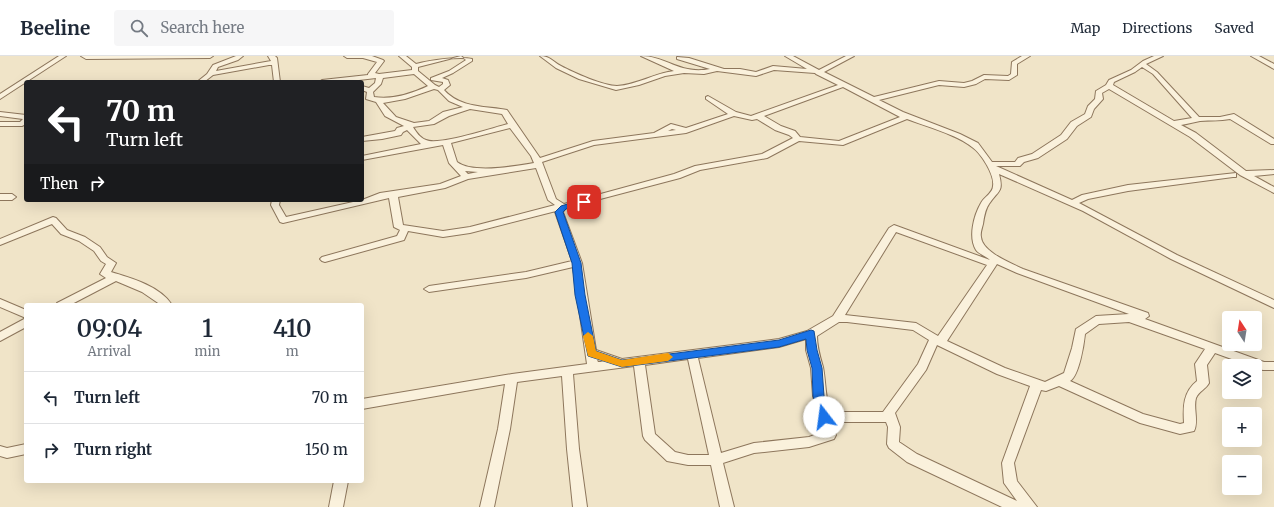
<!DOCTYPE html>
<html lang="en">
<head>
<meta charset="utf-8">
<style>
	:root { --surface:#fff; --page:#f6f6f7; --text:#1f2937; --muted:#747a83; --line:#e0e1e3 }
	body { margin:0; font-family:Merriweather,serif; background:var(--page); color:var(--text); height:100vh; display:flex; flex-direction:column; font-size:15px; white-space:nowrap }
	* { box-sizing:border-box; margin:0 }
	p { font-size:13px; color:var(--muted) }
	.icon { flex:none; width:22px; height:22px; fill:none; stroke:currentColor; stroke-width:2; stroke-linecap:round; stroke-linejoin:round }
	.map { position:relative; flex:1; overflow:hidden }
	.details { position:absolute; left:24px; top:247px; width:340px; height:180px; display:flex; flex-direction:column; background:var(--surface); border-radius:4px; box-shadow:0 4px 16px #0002 }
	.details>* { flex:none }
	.guide { position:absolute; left:24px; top:24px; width:340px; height:122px; border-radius:4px; box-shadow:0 4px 16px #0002; background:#202124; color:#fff; overflow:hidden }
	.needle { width:26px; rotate:348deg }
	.buttons { position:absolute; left:1222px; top:255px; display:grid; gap:8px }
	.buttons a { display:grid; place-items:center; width:40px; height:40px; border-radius:4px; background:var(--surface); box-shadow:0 4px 16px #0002; font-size:20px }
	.pin { position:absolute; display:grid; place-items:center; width:34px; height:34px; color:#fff; margin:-17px; border-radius:8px; box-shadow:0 2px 6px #0006 }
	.me { position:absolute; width:44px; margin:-22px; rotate:345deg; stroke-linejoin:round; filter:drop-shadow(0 0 3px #0008) }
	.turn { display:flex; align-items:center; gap:14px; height:84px; padding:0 16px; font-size:18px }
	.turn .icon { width:52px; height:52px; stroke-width:2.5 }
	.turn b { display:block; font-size:28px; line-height:34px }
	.then { display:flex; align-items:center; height:38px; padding:0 16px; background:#0003; gap:8px; font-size:15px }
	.eta { display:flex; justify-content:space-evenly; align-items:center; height:68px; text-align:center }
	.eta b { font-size:24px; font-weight:600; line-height:28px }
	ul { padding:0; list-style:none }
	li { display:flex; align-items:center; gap:12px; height:52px; padding:0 16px; border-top:1px solid var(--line) }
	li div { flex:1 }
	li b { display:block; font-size:15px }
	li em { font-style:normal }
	header { display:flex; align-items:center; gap:24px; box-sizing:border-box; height:56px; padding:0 20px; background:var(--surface); border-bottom:1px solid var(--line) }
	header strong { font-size:19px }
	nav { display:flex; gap:22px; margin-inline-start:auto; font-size:14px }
	.search { width:280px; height:36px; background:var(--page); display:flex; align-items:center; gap:10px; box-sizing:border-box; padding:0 14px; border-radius:4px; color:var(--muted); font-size:15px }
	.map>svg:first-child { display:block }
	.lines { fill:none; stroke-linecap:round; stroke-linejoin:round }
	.street-casing { stroke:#8d765c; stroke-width:2 }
	.street { fill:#faf1dc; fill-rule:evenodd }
	.route { fill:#1a73e8; stroke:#114b97 }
	.slow { fill:#f59e0b }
</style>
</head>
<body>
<header>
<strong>Beeline</strong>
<div class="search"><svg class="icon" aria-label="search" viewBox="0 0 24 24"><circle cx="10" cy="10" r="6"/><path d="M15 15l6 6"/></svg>Search here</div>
<nav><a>Map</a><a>Directions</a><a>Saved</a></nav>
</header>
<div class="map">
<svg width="1274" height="451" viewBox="0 0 1274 451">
	<rect width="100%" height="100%" fill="#f0e4c8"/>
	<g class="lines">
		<g class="street-casing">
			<g id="street">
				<polygon points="59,0 66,0 0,43 0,38"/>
				<polygon points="81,0 213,0 210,2 86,3"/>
				<polygon points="236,0 243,0 238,4 218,11 216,15 271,5 268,0 275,0 277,2 280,26 274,26 272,9 269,9 213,19 204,26 197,26 207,18 213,9"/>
				<path d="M344 0H372L383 4 384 5 375 17 379 18 412 14V11L399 0H406L416 8C430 4 460 0 472 3V5L453 17 442 22 448 24 450 29 444 34C460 52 485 50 507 54L540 102 593 85 654 77 671 68 686 72 728 58 706 43V41L708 40 736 56 751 60 838 29 816 18 815 17 774 14 756 20 717 15 704 18 684 17 665 20 639 29 616 34 579 23 556 12 540 0C550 0 553 6 561 10 574 17 604 30 617 30 637 29 655 17 674 15L641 0C666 0 680 19 710 13L677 3V1L689 2 724 13H740L756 16 773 10 807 13 785 0H793L819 14 846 0H854L824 16 874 41 939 25 964 27 972 25 984 19 1008 20 1011 18 1012 6 1022 0H1030L1017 8V19L1009 24 985 23 976 28 964 31 939 29 879 44 903 56 960 78 978 87 992 106H1015L1018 102 1032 98 1061 79 1071 66 1085 58 1088 50 1095 43 1096 35 1106 29 1109 24 1131 14 1143 5 1154 0H1163L1146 8 1157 16 1199 61H1220L1234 58 1274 83V88H1271L1230 63C1220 65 1211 64 1200 65 1194 66 1188 68 1181 69L1196 77 1246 115 1274 114V118L1254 120 1274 131V137L1240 119 1190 81 1109 33 1102 37 1103 43 1094 53 1091 61 1077 70 1067 83 1038 102 1024 106 1020 110H996L1072 144 1082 139 1128 129 1236 117V121H1233L1128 135 1088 143 1079 147 1177 199 1274 244V252L1171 203 1083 155 999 118C1004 137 998 134 989 148 985 154 984 161 983 168 982 172 980 177 981 181 982 196 1011 207 1023 213L1148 257 1149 260 1145 263 1264 306H1274V314H1263L1255 312V310H1251L1215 297 1207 309 1209 327C1206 333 1199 335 1196 342 1193 352 1199 365 1194 375L1180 378 1140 367 1059 330 1046 335 1041 334 1014 407 1017 425 1037 451H1002L907 406 889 392 887 388 888 371 886 366H832L836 379 834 383 809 391 754 397 723 407 734 451H720L711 409H688L667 405 645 384 643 380 634 310 573 318 579 393 587 451H573L567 393 562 320 517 326 510 373 494 451H480L498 373 505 328 362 353V343L512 318 587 308 573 211 526 222 429 236 424 233 429 230 526 216 572 205 555 156 556 155 470 177 443 181 408 175 404 184 325 206 322 205 320 203 322 201 397 180 400 174 394 171 389 142 283 167 280 166 271 149 272 144H280L279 149 286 161 362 144 380 137 440 128 461 120 449 107 443 89 362 104V100L421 88 407 74 403 76 401 79 382 83 362 85V81L395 75 397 72 404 70 385 60 376 46 366 43 367 36 362 34V30L369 32 375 27 376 22 342 26H319L322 24 368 19V18L377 6 363 2H347ZM461 0 466 4 449 15 431 22V24L443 26V28L439 31 435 29 418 15V11ZM1142 11 1153 18 1192 62 1174 65 1113 29 1114 26 1135 16ZM414 18 428 30C411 38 393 44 374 41L373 36 381 28 383 22ZM843 31 900 61 839 85 800 81 795 75 781 70 764 60ZM434 33 438 34 449 45 463 51 443 56 429 65 414 67 396 61 383 47 405 43ZM470 53 502 58 508 68C492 72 438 90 426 84 420 82 416 76 413 71L434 68 449 60ZM734 60 752 64 757 63 775 74 789 79 793 82 762 98 695 110 674 118 564 148 556 143 542 106 594 89 686 77ZM907 63C925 70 958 79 972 91 981 97 995 119 993 130 993 137 984 141 981 147 974 159 968 181 976 194 979 198 987 201 990 204L894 169 889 172 833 260 807 275 779 283 622 303 596 294 582 207 563 156 566 152 680 122 700 114 767 102 799 85 843 89ZM510 72 531 100 534 107C515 110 473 118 457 106L451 87ZM672 73 676 74 668 75ZM536 112 548 144 555 149 470 171 443 175 403 169 398 141 445 132 468 123ZM465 115 478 116 468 118ZM896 176 987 209 938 280 916 267 845 259ZM997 208 1017 217 1129 258 1096 260 1076 273 1072 292 1064 317 1045 326 1005 312 947 285ZM839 266H847L913 274 929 284 918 308 883 356H830C825 340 826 327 823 311 820 301 817 291 817 280ZM1129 266 1205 293 1195 308 1197 325C1183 336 1183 351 1184 367L1180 368 1143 358 1070 325C1079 320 1084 288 1085 278L1099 268ZM806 283V294L811 312 813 340 823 376 809 381 754 387 721 397 698 302 779 291ZM937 289 997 318 1030 330 1002 407 1004 427 1017 445 917 398 899 386 900 371 895 357 926 314ZM688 303 709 399H688L675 396 655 378 645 309ZM597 304 604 306H598Z"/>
				<polygon points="1251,0 1259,0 1274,8 1274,13"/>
				<polygon points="0,56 26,59 26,68 22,70 0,70 0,66 20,66 23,63 0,60"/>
				<polygon points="0,138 12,138 16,141 12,144 0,144"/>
				<path d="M53 161 56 162 67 174 85 181 100 191 107 201 116 207 111 216C131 222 160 230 172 249H161L142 236 116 225 70 249H56L57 247 106 222 100 218 106 208 101 205 94 195 79 185 61 178 52 168 0 189V183Z"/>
				<polygon points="0,243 26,254 26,262 0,251"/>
				<polygon points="26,262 26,271 0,285 0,276"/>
				<polygon points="26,388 26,398 7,402 0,400 0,390 7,392"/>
				<polygon points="334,425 348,425 343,451 329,451"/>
			</g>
		</g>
		<use href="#street" class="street"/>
	</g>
	<polygon class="route" points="584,143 588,146 587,147 566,153 563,156 581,207 585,239 596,295 622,304 779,284 811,274 814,275 817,294 822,312 824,340 830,361 828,364 820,364 819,361 813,340 812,312 807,294 806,283 779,291 622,311 588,300 575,239 572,207 555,156 561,150"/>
	<polygon class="slow" points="588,276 593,280 596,295 622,304 668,297 673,301 668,305 622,311 588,300 583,280"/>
</svg>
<div class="buttons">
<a><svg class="needle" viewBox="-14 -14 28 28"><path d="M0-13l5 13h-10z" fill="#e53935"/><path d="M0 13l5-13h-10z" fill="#747a83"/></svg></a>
<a><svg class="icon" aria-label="layers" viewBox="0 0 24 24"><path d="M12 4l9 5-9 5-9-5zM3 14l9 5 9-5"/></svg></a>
<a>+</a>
<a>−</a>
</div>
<div class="pin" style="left:584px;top:146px;background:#d93025"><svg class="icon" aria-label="arrive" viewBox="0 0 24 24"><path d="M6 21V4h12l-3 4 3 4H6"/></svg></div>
<svg class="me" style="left:824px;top:361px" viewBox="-20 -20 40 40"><circle r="19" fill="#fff"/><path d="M0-13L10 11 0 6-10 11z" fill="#1a73e8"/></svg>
<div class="guide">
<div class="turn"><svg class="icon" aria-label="left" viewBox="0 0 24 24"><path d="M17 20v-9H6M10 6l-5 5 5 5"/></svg><div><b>70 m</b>Turn left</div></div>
<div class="then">Then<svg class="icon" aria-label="right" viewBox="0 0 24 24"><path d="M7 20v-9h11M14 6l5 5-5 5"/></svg></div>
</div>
<section class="details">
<div class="eta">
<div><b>09:04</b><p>Arrival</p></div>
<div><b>1</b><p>min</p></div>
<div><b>410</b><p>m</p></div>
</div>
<ul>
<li><svg class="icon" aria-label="left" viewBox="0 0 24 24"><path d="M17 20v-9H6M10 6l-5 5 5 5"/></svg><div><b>Turn left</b></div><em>70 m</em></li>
<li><svg class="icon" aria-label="right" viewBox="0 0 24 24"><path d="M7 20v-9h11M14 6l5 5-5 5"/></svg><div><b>Turn right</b></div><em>150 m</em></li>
</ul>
</section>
</div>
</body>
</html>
